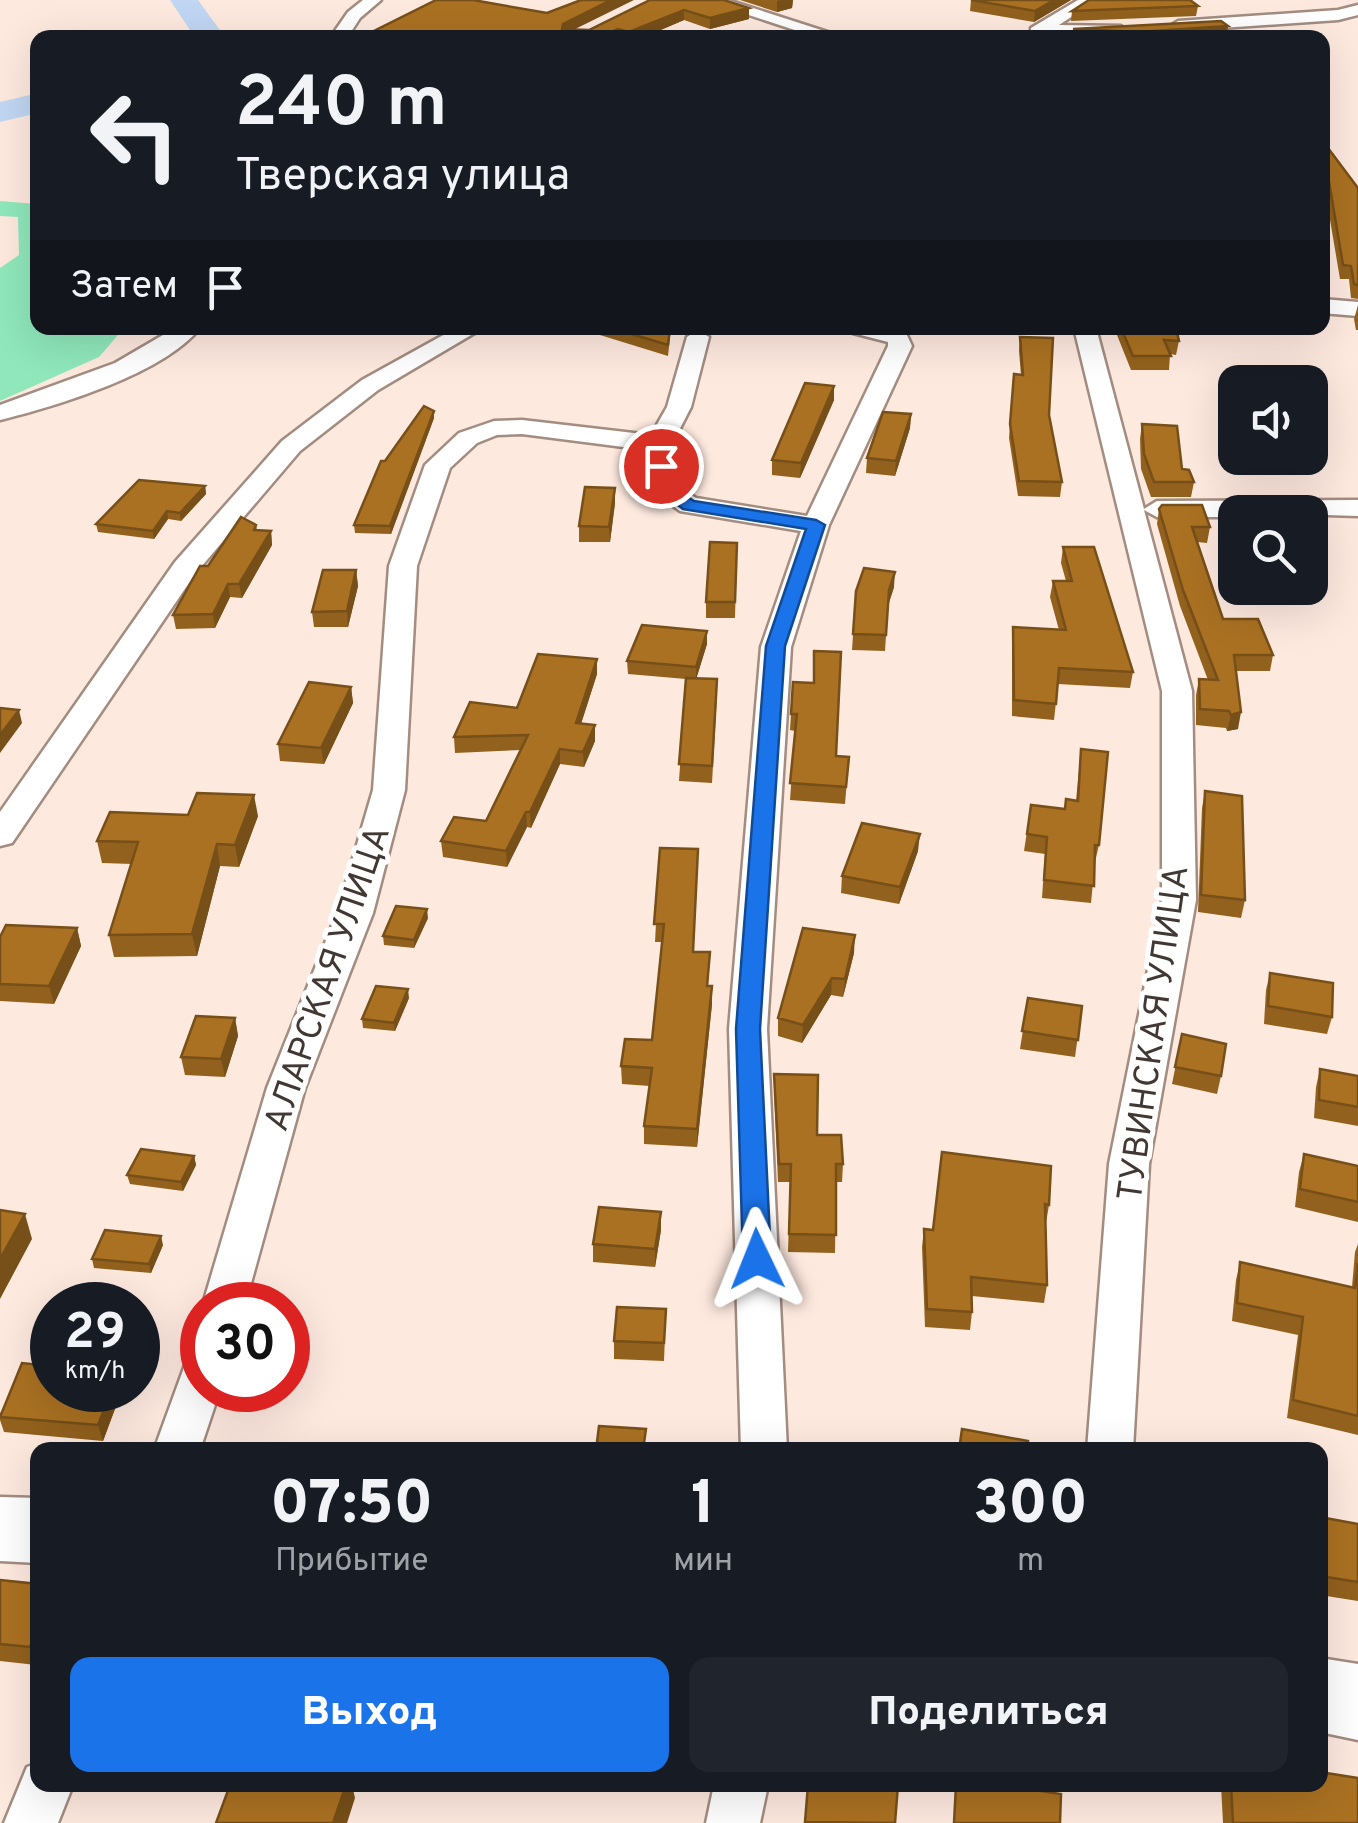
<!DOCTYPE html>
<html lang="ru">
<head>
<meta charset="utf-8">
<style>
	:root { --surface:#171b24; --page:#20242c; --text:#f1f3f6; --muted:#9ea1a6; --accent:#1a73e8 }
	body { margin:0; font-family:Overpass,sans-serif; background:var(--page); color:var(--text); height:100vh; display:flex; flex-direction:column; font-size:38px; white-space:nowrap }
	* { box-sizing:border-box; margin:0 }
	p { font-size:32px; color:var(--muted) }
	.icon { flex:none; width:55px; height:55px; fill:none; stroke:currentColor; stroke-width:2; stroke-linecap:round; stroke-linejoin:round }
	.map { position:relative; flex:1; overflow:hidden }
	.details { position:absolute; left:30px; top:1442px; width:1298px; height:350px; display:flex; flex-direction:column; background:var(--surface); border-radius:20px; box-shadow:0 10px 40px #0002 }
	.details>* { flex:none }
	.banner { position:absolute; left:30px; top:30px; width:1300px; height:305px; border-radius:20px; box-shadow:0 10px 40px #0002; background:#171b24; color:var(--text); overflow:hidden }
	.buttons { position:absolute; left:1218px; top:365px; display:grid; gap:20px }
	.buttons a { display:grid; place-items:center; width:110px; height:110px; border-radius:20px; background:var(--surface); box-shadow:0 10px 40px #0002; font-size:50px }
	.speed { position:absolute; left:30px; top:1282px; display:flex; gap:20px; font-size:50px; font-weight:700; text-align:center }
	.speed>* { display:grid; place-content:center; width:130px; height:130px; border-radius:50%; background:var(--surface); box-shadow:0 10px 40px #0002; line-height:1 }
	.speed small { font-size:25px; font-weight:400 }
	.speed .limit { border:15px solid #d22; background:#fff; color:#111 }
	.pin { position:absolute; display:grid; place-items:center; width:85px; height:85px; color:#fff; margin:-42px; border:5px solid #fff; border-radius:50%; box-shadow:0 2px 10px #0007 }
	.me { position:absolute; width:110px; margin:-55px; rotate:358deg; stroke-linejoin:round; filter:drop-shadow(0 0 8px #0008) }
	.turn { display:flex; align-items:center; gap:35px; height:210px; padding:0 40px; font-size:45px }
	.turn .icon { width:130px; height:130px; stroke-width:2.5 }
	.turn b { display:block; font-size:70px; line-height:85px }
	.then { display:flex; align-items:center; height:95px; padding:0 40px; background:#0003; gap:20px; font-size:38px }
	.eta { display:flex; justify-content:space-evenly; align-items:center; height:170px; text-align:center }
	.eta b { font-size:60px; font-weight:800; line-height:70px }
	.button { display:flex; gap:20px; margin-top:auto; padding:20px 40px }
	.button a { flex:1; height:115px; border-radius:20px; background:var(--accent); color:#fff; font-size:40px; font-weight:800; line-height:115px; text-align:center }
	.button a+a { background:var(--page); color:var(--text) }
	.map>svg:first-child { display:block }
	.green { fill:#8fe7bb }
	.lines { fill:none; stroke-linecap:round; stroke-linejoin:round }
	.river { fill:#c0d6f2; fill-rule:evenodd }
	.street-casing { stroke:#a38c80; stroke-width:5 }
	.primary-casing { stroke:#a38c80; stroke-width:5 }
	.street { fill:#fff; fill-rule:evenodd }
	.primary { fill:#fff; fill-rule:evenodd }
	.wall { fill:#92611d }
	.shaded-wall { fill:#774f18 }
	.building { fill:#aa7122; stroke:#774f18; stroke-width:2.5 }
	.route { fill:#1a73e8; stroke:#114b97; stroke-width:2.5 }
	.labels { text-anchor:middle; stroke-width:10; stroke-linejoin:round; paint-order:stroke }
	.street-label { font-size:35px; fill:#423833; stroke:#fff }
</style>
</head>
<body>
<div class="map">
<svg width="1358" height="1823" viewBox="0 0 1358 1823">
	<rect width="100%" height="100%" fill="#fee9df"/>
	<polygon class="green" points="0,201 37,204 38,328 124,328 99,357 0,401 0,268 19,255 18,217 0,216"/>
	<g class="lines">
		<g class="river">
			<polygon points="170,0 198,0 222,33 219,38 183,38 190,30"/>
			<polygon points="38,93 38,113 0,122 0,102"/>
		</g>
		<g class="street-casing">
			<g id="street">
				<polygon points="363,0 381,0 360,18 347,38 330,38 348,12"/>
				<polygon points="703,0 728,0 846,38 819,38"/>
				<polygon points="1078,0 1097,0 1059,25 1121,26 1129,31 1121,36 1031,36 1031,28"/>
				<polygon points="1358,5 1358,15 1338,20 1178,31 1170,26 1178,21 1338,10"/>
				<polygon points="1322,299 1358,302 1358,316 1322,313"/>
				<path d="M175 328H200C163 374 57 406 0 420V405L115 363Z"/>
				<polygon points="456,328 483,328 378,390 300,451 195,574 12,843 0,846 0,812 175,562 282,441 362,380"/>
				<polygon points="850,328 885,328 906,333 912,346 829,525 791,647 767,1029 787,1450 741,1450 729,1029 761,647 801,531 680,511 650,489 647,450 522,434 497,435 477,443 450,468 417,566 405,790 373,913 305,1088 245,1305 202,1307 267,1088 337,913 373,790 389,566 425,465 459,433 494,421 522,420 651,435 667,407 687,337 698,330 709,337 691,407 672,444 676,486 696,498 807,516 888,346 888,342 853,333"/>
				<polygon points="1074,328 1096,328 1144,509 1157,501 1358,500 1358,516 1235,512 1235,517 1157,517 1144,510 1192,691 1196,900 1149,1164 1133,1450 1087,1450 1109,1164 1162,900 1162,691"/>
				<polygon points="202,1357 202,1390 220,1390 200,1450 154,1450 186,1362"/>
				<polygon points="38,1763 38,1785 73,1785 58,1823 4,1823 27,1767"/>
				<polygon points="714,1785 768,1785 760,1823 706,1823"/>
			</g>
		</g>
		<g class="primary-casing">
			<g id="primary">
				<polygon points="0,1497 38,1498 38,1563 0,1561"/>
				<polygon points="1320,1658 1358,1664 1358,1740 1320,1732"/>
			</g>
		</g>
		<use href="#street" class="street"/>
		<use href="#primary" class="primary"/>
	</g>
	<g class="wall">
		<polygon points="650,0 749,8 749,19 710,29 684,20 642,38 366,38 366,35 589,30"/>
		<polygon points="740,0 793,0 792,8 777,12"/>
		<polygon points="971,0 1071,0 1034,22 970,11"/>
		<polygon points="1198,6 1196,16 1071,21 1072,11"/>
		<polygon points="1228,26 1226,37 1072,38 1073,29"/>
		<polygon points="1322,145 1358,188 1358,299 1351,298 1349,279 1340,279 1322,172"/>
		<polygon points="1358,305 1358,330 1356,330 1354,319"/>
		<polygon points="587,328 671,328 668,356 587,331"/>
		<polygon points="1116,328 1176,328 1179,341 1176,355 1170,354 1169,370 1131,370 1117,335"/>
		<polygon points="1020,337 1049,415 1062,482 1060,497 1018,496 1009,438 1014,374 1021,375 1019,351"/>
		<polygon points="834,386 834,400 800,478 772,475 772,460"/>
		<polygon points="434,411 434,418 391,534 355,533 354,525"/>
		<polygon points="911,414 910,428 895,476 866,473 867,458"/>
		<polygon points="1142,424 1194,482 1191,497 1151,497 1141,469 1140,439"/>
		<polygon points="205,486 206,494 181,521 168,519 154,539 98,532 96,524"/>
		<polygon points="615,503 610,542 579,542 579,526"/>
		<polygon points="1159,509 1210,527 1207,543 1197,542 1223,619 1273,655 1270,671 1236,671 1238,729 1227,731 1226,728 1196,725 1196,695 1199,679 1208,680 1180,606 1157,524"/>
		<polygon points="256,525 257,530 271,531 272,545 242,598 230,597 215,628 176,629 173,615 208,566"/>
		<polygon points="737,543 735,618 706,618 706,602"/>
		<polygon points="1063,547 1133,672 1130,688 1058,684 1054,720 1012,716 1012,643 1013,627 1059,630 1050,597 1053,581 1066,581 1061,563"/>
		<polygon points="356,570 358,586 348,627 314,627 312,612"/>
		<polygon points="894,587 888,605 885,651 852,650 856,591"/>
		<polygon points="707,631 707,644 696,678 717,695 712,783 679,781 686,679 628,674 627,661"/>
		<polygon points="814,651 836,756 849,757 845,804 790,800 795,731 790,730 793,682 813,683"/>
		<polygon points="597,674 581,724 595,741 584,767 560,764 531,828 527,827 507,867 443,857 441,841 486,821 521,750 455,753 454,737 517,708"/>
		<polygon points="351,687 353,703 324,764 280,761 278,744"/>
		<polygon points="1081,749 1099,845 1095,862 1091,903 1042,898 1045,854 1024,851 1031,805 1065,809 1076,801"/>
		<polygon points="1205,791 1245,900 1241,918 1198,912 1202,808"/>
		<polygon points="258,816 239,867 220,866 197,956 114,957 109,935 132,864 102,863 97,841"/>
		<polygon points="660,848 694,952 710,952 708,986 712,986 712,1004 697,1147 644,1144 644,1126 650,1086 622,1084 621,1066 652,1040 662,942 655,942"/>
		<polygon points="918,851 899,904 841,893 842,876"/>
		<polygon points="428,918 414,948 384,945 383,936"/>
		<polygon points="77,928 81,946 54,1004 0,1001 0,937"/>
		<polygon points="854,953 843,997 831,995 802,1043 778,1036 778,1018"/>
		<polygon points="1270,973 1332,1017 1327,1034 1264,1024 1266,990"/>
		<polygon points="409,998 395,1031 363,1028 362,1019"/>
		<polygon points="1028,998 1082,1006 1075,1057 1020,1049"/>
		<polygon points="235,1018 238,1036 225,1077 185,1075 181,1057"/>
		<polygon points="1182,1034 1221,1076 1217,1094 1172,1084"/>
		<polygon points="1320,1069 1358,1076 1358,1126 1314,1118 1316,1087"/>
		<polygon points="774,1074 817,1135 843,1164 842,1182 836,1182 835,1253 788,1252 790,1182 778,1182 774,1092"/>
		<polygon points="942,1152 1049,1205 1046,1223 1047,1285 1044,1303 972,1296 972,1312 970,1330 925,1327 922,1247 924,1229 933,1230"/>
		<polygon points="1304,1154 1358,1166 1358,1222 1295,1207 1299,1172"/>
		<polygon points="194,1156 196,1165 183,1191 130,1184 127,1175"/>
		<polygon points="661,1212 661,1230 655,1267 593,1262 593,1244"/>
		<polygon points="1358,1244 1358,1435 1287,1418 1298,1335 1232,1321 1236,1280 1240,1262 1352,1287 1355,1252"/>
		<polygon points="163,1245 151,1273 94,1268 92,1259"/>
		<polygon points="666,1309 664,1361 614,1359 614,1341"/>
		<polygon points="50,1366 122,1390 103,1441 4,1432 0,1420 0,1413"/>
		<polygon points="1320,1517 1358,1524 1358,1601 1320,1595"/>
		<polygon points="0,1580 38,1584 36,1665 0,1661"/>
		<polygon points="1221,1785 1320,1785 1358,1823 1223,1823"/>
	</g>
	<g class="shaded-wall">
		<polygon points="611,0 634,0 563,35 562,38 563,24"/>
		<polygon points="781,0 793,0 792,8 777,12 777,1"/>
		<polygon points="1054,0 1071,0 1034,22 1035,11"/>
		<polygon points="749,8 749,19 710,29 710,18"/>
		<polygon points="684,10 684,20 642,38 629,38 629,32"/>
		<polygon points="1228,26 1226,37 1138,38 1139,32"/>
		<polygon points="618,29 618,38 597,38"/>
		<polygon points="834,386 834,400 800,478 801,463"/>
		<polygon points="434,411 434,418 391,534 390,526"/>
		<polygon points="911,414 910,428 895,476 896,461"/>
		<polygon points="205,486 206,494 181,521 180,513"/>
		<polygon points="615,488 615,503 610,542 609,527"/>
		<polygon points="167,511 168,519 154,539 153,531"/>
		<polygon points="271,531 272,545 242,598 239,584"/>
		<polygon points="356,570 358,586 348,627 347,611"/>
		<polygon points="895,572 894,587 888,606 889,590"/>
		<polygon points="228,584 230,597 215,628 213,614"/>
		<polygon points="707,631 707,644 696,680 696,667"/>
		<polygon points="597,659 597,674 576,739 576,723"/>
		<polygon points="351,687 353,703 324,764 321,748"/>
		<polygon points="19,710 22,723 0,753 0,735"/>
		<polygon points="1241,712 1238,729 1227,731 1231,715"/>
		<polygon points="595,725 595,741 584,767 583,752"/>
		<polygon points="560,749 560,764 531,828 530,812"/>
		<polygon points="254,795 258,816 239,867 235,845"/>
		<polygon points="526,812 527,827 507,867 506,851"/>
		<polygon points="920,834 918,851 899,904 900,887"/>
		<polygon points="217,844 220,866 197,956 192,934"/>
		<polygon points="427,909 428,918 414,948 414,940"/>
		<polygon points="77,928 81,946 54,1004 49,986"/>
		<polygon points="855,935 854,953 843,997 845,979"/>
		<polygon points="832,978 831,995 802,1043 803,1025"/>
		<polygon points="712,986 712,1004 697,1147 697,1129"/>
		<polygon points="408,989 409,998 395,1031 394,1023"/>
		<polygon points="235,1018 238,1036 225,1077 221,1059"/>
		<polygon points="194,1156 196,1165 183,1191 181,1182"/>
		<polygon points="661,1212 661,1230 655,1267 655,1249"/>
		<polygon points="25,1214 32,1239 0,1299 0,1259"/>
		<polygon points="161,1236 163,1245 151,1273 149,1264"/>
		<polygon points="112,1390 122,1390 103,1441 98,1425"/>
		<polygon points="38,1627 38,1661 36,1665 30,1647"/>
		<polygon points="346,1785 352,1785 355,1798 347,1823 333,1823"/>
	</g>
	<g class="building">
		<polygon points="436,0 473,0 547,13 581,0 611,0 563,24 562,29 589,30 650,0 724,0 749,8 710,18 684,10 629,32 618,29 597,38 377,38 366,35"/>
		<polygon points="971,0 1054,0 1035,11"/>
		<polygon points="1089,0 1190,0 1198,6 1072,11"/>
		<polygon points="1221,21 1228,26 1139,32 1073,29"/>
		<polygon points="1322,140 1358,188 1358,285 1354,284 1351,266 1343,265"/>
		<polygon points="611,328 670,328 668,345"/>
		<polygon points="1121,328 1176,328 1179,341 1164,340 1171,356 1133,356"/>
		<polygon points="1020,337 1053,338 1049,415 1062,482 1019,481 1010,424 1014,374 1023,375"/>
		<polygon points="805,383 834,386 801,463 772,460"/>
		<polygon points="424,406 434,411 390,526 354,525 381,461 385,461"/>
		<polygon points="883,412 911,414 896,461 867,458"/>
		<polygon points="1142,424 1177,426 1182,469 1189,470 1194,482 1154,482 1144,454"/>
		<polygon points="139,480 205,486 180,513 167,511 153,531 96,524"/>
		<polygon points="585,487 615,488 609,527 579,526"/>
		<polygon points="1162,505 1202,505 1210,527 1192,527 1223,619 1258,619 1273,655 1234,655 1241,712 1231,715 1229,711 1200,709 1199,679 1218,680 1183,590 1159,509"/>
		<polygon points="241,517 256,525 254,530 271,531 239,584 228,584 213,614 173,615 200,566 208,566"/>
		<polygon points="710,542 737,543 735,602 706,602"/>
		<polygon points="1063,547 1094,547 1133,672 1059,668 1056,704 1014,700 1013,627 1066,630 1053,581 1072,581"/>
		<polygon points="864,568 895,572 889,590 886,635 853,634 856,591"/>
		<polygon points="323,570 356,570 347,611 312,612"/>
		<polygon points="642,625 707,631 696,667 627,661"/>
		<polygon points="814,651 841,652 836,756 849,757 846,787 790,783 797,714 791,714 793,682 814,683"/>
		<polygon points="538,654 597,659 576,723 595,725 583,752 560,749 530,812 526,812 506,851 441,841 454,817 486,821 528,735 454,737 470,702 517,708"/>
		<polygon points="686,678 717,679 712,766 679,764"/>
		<polygon points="309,682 351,687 321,748 278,744"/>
		<polygon points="0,708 19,710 0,735"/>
		<polygon points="1081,749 1108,752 1099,845 1095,845 1094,886 1044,880 1047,837 1027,834 1031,805 1065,809 1066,799 1078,801"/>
		<polygon points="1205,791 1242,796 1245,900 1201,895"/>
		<polygon points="197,793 254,795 235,845 217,844 192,934 109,935 138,842 97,841 110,812 188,815"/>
		<polygon points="862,823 920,834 900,887 842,876"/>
		<polygon points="660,848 698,849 693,952 710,952 707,986 712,986 697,1129 644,1126 652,1068 621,1066 625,1039 652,1040 664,924 654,924"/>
		<polygon points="396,906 427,909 414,940 383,936"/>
		<polygon points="6,925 77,928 49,986 0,984 0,937"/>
		<polygon points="803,928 855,935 845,979 832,978 803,1025 778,1018"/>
		<polygon points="1270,973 1333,983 1332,1017 1268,1006"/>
		<polygon points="376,986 408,989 394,1023 362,1019"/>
		<polygon points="1028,998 1082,1006 1078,1040 1022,1031"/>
		<polygon points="196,1016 235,1018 221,1059 181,1057"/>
		<polygon points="1182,1034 1226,1044 1221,1076 1175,1067"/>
		<polygon points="1320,1069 1358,1076 1358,1107 1319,1100"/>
		<polygon points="774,1074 818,1075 817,1135 841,1135 843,1164 836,1164 836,1235 789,1234 791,1164 779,1164"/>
		<polygon points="141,1149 194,1156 181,1182 127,1175"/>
		<polygon points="942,1152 1051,1166 1049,1205 1045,1204 1047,1285 971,1277 972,1312 927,1309 924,1229 933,1230"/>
		<polygon points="1304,1154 1358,1166 1358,1202 1300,1189"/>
		<polygon points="599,1207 661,1212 655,1249 593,1244"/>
		<polygon points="0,1210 25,1214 0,1259"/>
		<polygon points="105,1230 161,1236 149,1264 92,1259"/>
		<polygon points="1240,1262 1355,1288 1358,1263 1358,1416 1293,1400 1303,1317 1237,1303"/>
		<polygon points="617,1307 666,1309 664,1343 614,1341"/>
		<polygon points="52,1359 52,1390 112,1390 98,1425 0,1417 22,1363 50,1366"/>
		<polygon points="599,1426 646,1429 643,1450 596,1450"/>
		<polygon points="962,1429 1028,1441 1027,1450 959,1450"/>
		<polygon points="1320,1517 1358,1524 1358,1582 1320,1576"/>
		<polygon points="0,1580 38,1584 38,1627 30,1647 0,1644"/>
		<polygon points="1320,1772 1358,1778 1358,1823 1233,1823 1231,1785 1320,1785"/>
		<polygon points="230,1785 346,1785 333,1823 216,1823"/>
		<polygon points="808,1785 898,1785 895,1823 805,1822"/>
		<polygon points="956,1785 1001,1785 1061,1794 1060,1823 954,1823"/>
	</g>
	<polygon class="route" points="655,462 667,462 671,486 694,501 816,520 825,525 785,646 760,1029 771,1259 767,1266 757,1269 747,1266 743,1259 736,1029 766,646 806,529 683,509 654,488"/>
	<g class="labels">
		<g class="street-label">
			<text transform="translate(326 978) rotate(-71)" y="12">АЛАРСКАЯ УЛИЦА</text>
			<text transform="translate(1152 1033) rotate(-82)" y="12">ТУВИНСКАЯ УЛИЦА</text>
		</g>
	</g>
</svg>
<div class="buttons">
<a><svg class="icon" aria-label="sound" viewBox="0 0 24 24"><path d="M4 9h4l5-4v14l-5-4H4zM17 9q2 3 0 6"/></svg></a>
<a><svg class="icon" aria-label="search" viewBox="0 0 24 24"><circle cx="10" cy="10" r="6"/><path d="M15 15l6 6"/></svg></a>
</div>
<div class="speed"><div>29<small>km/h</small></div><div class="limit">30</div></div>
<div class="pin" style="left:661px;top:466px;background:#d93025"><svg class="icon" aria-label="arrive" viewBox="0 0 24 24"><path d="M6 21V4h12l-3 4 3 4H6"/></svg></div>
<svg class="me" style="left:757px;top:1259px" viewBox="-20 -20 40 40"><path d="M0-17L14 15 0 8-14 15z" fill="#1a73e8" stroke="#fff" stroke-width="4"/></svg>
<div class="banner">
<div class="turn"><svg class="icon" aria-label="left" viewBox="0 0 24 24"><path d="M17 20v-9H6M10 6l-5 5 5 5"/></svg><div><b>240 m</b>Тверская улица</div></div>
<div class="then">Затем<svg class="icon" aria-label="arrive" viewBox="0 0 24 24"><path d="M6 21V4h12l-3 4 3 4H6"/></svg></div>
</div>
<section class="details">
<div class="eta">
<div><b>07:50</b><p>Прибытие</p></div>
<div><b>1</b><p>мин</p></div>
<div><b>300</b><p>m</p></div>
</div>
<div class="button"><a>Выход</a><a>Поделиться</a></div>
</section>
</div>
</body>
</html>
